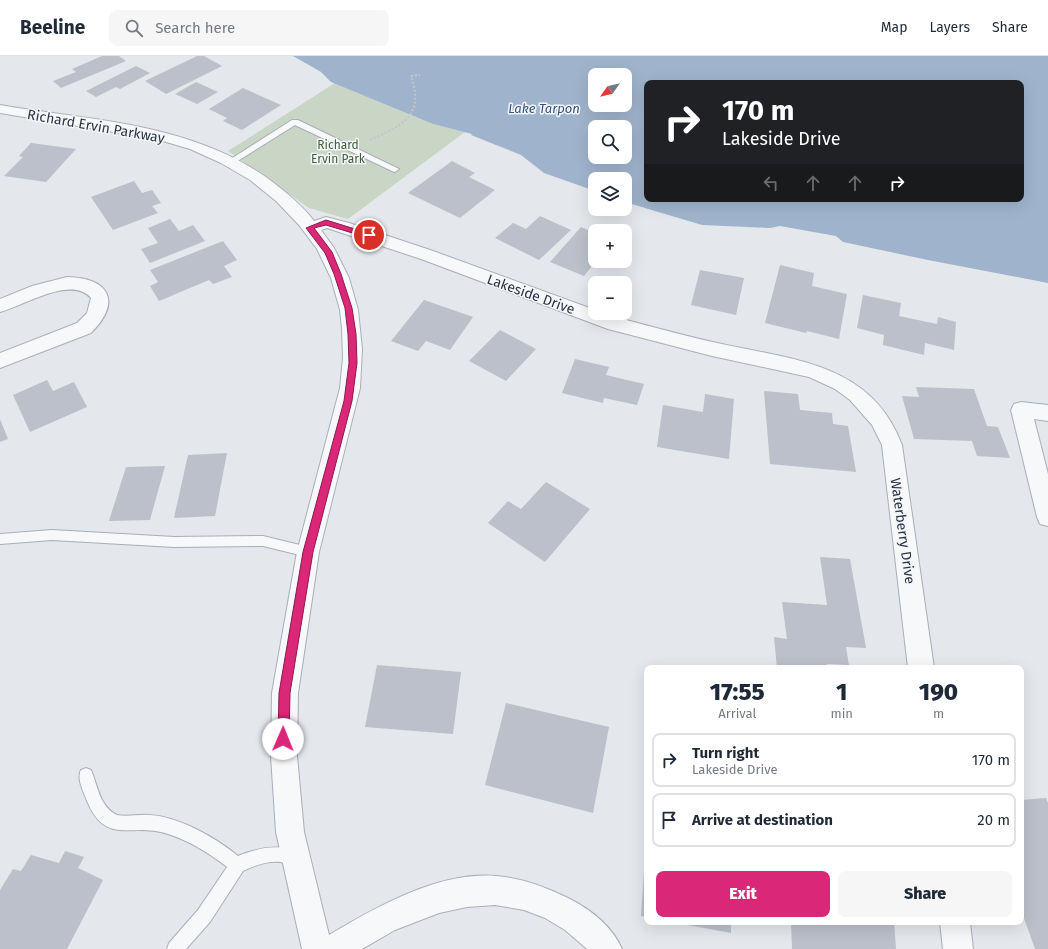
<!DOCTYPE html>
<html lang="en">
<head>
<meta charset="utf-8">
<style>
	:root { --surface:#fff; --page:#f6f6f7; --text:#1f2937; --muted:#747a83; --line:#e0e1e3; --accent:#db2777 }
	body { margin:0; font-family:"Fira Sans",sans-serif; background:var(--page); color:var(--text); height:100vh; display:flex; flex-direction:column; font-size:15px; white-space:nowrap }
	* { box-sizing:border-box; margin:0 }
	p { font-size:13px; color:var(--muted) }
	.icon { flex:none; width:22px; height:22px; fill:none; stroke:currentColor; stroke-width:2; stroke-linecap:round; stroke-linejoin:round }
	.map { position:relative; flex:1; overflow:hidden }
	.details { position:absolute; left:644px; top:609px; width:380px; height:260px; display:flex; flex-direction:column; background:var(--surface); border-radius:8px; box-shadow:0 4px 16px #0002 }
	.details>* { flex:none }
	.top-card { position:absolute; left:644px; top:24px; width:380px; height:122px; border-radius:8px; box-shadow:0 4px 16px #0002; background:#202124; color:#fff; overflow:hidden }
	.needle { width:26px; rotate:236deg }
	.controls { position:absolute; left:588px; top:12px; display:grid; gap:8px }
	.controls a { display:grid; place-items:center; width:44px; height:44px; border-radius:8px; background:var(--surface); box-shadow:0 4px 16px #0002; font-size:20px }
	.pin { position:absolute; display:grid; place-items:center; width:34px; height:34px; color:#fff; margin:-17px; border:2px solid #fff; border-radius:50%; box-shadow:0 1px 4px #0007 }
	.me { position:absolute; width:44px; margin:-22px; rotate:1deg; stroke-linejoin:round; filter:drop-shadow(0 0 3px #0008) }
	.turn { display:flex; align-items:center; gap:14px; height:84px; padding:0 12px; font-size:18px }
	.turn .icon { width:52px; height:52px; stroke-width:2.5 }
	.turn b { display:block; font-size:28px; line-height:34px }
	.lanes { display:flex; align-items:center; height:38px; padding:0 12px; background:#0003; justify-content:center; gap:20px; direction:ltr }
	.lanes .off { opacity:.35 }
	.eta { display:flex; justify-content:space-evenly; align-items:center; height:68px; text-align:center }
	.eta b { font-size:24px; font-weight:800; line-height:28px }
	.cta { display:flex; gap:8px; margin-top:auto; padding:8px 12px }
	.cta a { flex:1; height:46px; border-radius:8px; background:var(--accent); color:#fff; font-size:16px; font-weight:800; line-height:46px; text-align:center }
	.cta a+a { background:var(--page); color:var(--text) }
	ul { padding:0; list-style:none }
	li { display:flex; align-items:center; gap:12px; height:54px; margin:0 8px 6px; padding:0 4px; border:2px solid var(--line); border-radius:8px }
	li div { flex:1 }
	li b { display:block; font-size:15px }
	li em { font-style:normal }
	header { display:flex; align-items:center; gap:24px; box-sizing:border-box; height:56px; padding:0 20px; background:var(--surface); border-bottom:1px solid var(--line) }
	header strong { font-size:19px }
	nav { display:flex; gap:22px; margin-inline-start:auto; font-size:14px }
	.search { width:280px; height:36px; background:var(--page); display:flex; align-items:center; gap:10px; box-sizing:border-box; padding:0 14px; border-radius:8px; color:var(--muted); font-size:15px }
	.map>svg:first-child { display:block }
	.green { fill:#c9d6c5 }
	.water { fill:#9fb4cc; fill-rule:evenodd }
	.building { fill:#bbc0ca }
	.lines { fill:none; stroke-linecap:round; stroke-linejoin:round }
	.service-casing { stroke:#a9aeb7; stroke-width:2 }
	.minor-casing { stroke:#a9aeb7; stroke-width:2 }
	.path { stroke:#c2c5cb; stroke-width:2; stroke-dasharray:2 2; stroke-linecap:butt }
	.service { fill:#f7f8fa; fill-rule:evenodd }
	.minor { fill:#f7f8fa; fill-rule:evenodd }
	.route { fill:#db2777; stroke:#8e194d }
	.labels { text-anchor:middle; stroke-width:3; stroke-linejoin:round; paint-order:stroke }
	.far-park-label { font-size:12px; fill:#3f6138; stroke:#f4f6f9 }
	.far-water-label { font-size:13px; font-style:italic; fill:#34527a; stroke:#f4f6f9 }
	.street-label { font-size:14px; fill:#2b3445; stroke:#f4f6f9 }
</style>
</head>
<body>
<header>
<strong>Beeline</strong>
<div class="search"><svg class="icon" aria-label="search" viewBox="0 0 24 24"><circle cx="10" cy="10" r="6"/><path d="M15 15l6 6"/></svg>Search here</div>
<nav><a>Map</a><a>Layers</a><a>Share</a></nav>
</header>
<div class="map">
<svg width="1048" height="893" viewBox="0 0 1048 893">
	<rect width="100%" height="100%" fill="#e4e7ec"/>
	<polygon class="green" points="335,27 433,68 465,76 348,163 309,152 228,95"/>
	<path class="water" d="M293 0H1048V227L928 204 843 186 836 180 780 170 770 172 702 169 625 146V123H595V135L544 117 521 99 471 79 472 78 433 68 331 26 321 16ZM595 19H625V49H595ZM647 27H1021V143H647ZM595 71H625V101H595Z"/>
	<g class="building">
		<polygon points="102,0 119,0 126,5 61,32 53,25 76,16 72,13"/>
		<polygon points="197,0 204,0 222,10 166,38 145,25"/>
		<polygon points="136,10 150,17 120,33 116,31 96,41 86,35"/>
		<polygon points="196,26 218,36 197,48 175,38"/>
		<polygon points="243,32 281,49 242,74 223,65 227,62 209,53"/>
		<polygon points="31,87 76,93 46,126 4,120 23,101 19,100"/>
		<polygon points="452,105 475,117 469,121 495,134 460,162 408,137"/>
		<polygon points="134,125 142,137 152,134 161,147 152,150 158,157 113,174 91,141"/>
		<polygon points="540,160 571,174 539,204 495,182 513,167 526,173"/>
		<polygon points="170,163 179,175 193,169 205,185 150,207 141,193 158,187 148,172"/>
		<polygon points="581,171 595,177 595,205 596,205 584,220 550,206"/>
		<polygon points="223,185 237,204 224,210 232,221 213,228 209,224 159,245 150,230 158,226 150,214"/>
		<polygon points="780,209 814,217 812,230 847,238 839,283 807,275 806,277 765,267"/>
		<polygon points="700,214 744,222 736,259 691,249"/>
		<polygon points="863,239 901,247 899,260 937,268 938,261 956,266 954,294 925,287 924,299 883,289 884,279 857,272"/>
		<polygon points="424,244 473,261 450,294 426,285 418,295 391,285"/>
		<polygon points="500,274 536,293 506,325 469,305"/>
		<polygon points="575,303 609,311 606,319 644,328 637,349 604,342 603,347 562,337"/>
		<polygon points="47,324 53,335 74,326 87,351 30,376 13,339"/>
		<polygon points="916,331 974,333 987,370 998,371 1010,402 977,400 972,385 914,383 902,340 919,341"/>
		<polygon points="764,335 798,338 800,354 832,357 833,368 848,370 856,416 770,408"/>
		<polygon points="705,338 734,343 729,403 657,391 663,349 703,356"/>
		<polygon points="0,363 8,383 0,386"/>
		<polygon points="227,397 215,460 174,462 188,399"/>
		<polygon points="165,410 150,464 109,465 126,411"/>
		<polygon points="546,426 590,453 545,506 488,467 508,445 521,453"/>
		<polygon points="820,501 850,503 866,592 846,591 849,609 827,608 828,612 777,612 774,581 787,583 782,546 827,549"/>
		<polygon points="377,609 461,616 453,678 365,671"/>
		<polygon points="506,647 609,671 593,757 485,729"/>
		<polygon points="1046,742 1048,747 1048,893 1035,893 1021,854 1021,744"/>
		<polygon points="646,786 647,786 647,861 641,860"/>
		<polygon points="65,795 84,801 78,812 103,824 67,893 0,893 0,834 13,813 21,815 31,799 59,807"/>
		<polygon points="677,866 731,866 731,877 677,867"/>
		<polygon points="791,866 894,866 896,893 792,893"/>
	</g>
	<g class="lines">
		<g class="service-casing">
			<g id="service">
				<polygon points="292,64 298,64 399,113 395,116 392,115 295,69 233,108 230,109 226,106"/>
				<polygon points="52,474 174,481 263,480 308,491 312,492 314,496 312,500 308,501 263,490 174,491 52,484 0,488 0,478"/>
				<path d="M86 712 91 714C98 730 99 750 117 759 128 761 139 758 150 759 180 761 216 782 238 800 259 791 280 788 302 796L304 802 302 808C293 811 288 807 280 806 268 805 253 810 243 815L210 866 186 893H167L169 887 198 854 227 811C209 797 190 785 168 778 129 765 105 793 85 740 82 732 77 722 81 714Z"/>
			</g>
		</g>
		<g class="minor-casing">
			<g id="minor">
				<path d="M0 49C94 65 195 67 274 127 288 138 303 150 314 165L326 161 349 167 433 195 595 254V257H604L619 262C653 271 688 281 722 288 795 304 872 308 902 389L934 612H908L882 389 872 369 850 344 835 333 809 321 712 300 608 273 421 203 327 172 321 174 334 192 349 222 358 254 362 293 360 332 319 496 298 637 297 700 304 776 329 879C376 851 439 815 496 820 521 822 546 831 568 842 590 853 612 870 622 893H587L565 874 545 862 524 854 495 849 467 851 439 857 395 874 362 893H302L276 776 271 700 272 637 297 496 340 332 343 302 342 273 340 254 331 222 317 193 299 169 276 145 250 124 221 107 190 93 156 83 0 57Z"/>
				<path d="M67 221C110 222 122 246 91 277L0 312V297L77 267 87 257 91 242C71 219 24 250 0 256V243L32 230Z"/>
				<polygon points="1021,346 1048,349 1048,365 1034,363 1048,418 1048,470 1040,468 1037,461 1011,354 1014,348"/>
				<polygon points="940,866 970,866 973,893 943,893"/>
			</g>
		</g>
		<g class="path">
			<polyline points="411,20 420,19"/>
			<path d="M370 84C402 69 425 61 411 20"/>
		</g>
		<use href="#service" class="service"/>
		<use href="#minor" class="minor"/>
	</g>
	<polygon class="route" points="326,164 371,178 372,179 369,182 326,169 314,172 332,196 341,218 352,252 356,278 357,307 352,345 313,496 290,637 289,683 287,687 283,689 279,687 278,683 279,637 303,496 344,345 349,307 348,278 345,252 334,218 325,197 306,172"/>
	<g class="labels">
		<g class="far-park-label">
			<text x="338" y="93">Richard<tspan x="338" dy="14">Ervin Park</tspan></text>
		</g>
		<g class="far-water-label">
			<text x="544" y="57">Lake Tarpon</text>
		</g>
		<g class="street-label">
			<text transform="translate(96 70) rotate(10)" y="5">Richard Ervin Parkway</text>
			<text transform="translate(531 238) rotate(20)" y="5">Lakeside Drive</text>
			<text transform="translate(903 475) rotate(82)" y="5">Waterberry Drive</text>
		</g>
	</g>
</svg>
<div class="controls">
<a><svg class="needle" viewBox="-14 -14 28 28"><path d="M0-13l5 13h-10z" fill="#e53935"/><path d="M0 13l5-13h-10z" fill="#747a83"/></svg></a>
<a><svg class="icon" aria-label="search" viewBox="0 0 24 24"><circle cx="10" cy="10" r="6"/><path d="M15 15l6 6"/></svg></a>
<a><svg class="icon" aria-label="layers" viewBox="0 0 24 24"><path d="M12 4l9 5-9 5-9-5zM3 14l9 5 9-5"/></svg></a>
<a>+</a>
<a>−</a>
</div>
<div class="pin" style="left:369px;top:179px;background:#d93025"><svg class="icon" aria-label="arrive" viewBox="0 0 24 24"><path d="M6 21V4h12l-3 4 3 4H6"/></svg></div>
<svg class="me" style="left:283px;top:683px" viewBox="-20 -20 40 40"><circle r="19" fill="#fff"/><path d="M0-13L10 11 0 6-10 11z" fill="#db2777"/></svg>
<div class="top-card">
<div class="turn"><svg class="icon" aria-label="right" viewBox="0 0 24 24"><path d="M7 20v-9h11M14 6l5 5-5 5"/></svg><div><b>170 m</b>Lakeside Drive</div></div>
<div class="lanes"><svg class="icon off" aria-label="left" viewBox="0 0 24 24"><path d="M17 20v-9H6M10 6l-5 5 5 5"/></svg><svg class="icon off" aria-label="ahead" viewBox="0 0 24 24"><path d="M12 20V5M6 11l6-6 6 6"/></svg><svg class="icon off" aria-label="ahead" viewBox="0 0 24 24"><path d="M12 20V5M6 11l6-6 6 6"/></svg><svg class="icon" aria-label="right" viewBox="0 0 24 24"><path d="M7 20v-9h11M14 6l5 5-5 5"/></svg></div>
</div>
<section class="details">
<div class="eta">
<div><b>17:55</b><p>Arrival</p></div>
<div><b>1</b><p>min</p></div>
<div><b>190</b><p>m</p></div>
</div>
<ul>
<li><svg class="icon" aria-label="right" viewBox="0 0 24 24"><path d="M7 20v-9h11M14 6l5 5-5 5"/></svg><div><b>Turn right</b><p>Lakeside Drive</p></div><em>170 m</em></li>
<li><svg class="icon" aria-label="arrive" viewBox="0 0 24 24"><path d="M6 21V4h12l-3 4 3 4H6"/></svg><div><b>Arrive at destination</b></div><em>20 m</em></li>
</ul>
<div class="cta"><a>Exit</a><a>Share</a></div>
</section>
</div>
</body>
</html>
